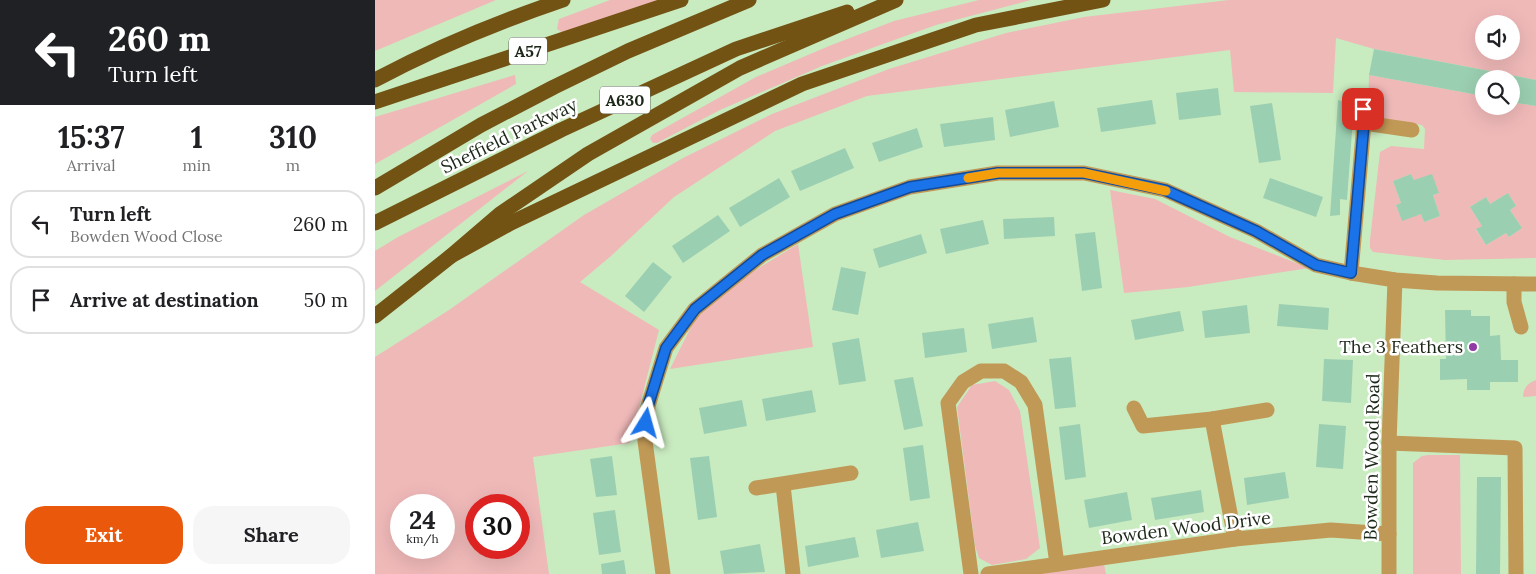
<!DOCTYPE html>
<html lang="en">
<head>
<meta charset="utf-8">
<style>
	:root { --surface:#fff; --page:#f6f6f6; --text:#202124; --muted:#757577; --line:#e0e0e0; --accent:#ea580c }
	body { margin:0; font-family:Lora,serif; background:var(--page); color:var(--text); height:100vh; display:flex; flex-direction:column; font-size:19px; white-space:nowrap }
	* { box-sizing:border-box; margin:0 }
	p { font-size:16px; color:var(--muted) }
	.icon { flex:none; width:28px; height:28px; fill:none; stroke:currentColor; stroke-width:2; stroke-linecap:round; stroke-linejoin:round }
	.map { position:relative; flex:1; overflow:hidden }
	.side { display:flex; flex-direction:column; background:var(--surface); width:375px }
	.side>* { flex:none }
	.hud { background:#202124; color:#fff; overflow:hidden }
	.tools { position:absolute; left:1100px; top:15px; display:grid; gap:10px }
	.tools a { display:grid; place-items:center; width:45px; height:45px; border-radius:50%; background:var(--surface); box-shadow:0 5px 20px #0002; font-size:25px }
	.speed { position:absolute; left:15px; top:494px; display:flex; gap:10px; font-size:25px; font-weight:700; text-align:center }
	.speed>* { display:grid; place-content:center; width:65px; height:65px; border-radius:50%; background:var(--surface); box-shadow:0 5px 20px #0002; line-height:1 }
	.speed small { font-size:12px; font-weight:400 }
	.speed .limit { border:8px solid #d22; background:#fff; color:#111 }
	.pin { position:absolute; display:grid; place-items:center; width:42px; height:42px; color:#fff; margin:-21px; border-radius:10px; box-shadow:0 2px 8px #0006 }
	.me { position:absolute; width:55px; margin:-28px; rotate:8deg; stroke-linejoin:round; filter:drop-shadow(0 0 4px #0008) }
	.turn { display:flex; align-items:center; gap:18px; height:105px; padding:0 25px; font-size:22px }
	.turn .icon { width:65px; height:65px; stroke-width:2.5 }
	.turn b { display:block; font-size:35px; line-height:42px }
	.eta { display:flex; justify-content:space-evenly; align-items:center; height:85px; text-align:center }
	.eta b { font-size:30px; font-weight:700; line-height:35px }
	.action { display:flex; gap:10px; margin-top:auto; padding:10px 25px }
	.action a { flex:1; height:58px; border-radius:20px; background:var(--accent); color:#fff; font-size:20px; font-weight:700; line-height:58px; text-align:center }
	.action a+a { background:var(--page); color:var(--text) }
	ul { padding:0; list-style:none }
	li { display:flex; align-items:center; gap:15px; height:68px; margin:0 10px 8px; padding:0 15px; border:2px solid var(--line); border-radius:20px }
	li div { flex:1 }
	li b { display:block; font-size:19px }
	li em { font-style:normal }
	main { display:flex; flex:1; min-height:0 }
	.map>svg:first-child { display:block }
	.green { fill:#efb9b8; fill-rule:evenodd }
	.building { fill:#9bcfb1 }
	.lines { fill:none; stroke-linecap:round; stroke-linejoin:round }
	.minor { stroke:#c19956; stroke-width:15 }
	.highway { stroke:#735314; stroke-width:15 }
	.route-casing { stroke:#114b97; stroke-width:12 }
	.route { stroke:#1a73e8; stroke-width:9 }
	.slow { stroke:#f59e0b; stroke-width:9 }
	.poi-dot { fill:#9139a6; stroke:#fff; stroke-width:2 }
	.labels { text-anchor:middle; stroke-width:5; stroke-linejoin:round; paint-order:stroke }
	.shield { fill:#fff; stroke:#60685d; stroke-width:1 }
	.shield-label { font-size:16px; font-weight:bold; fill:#1c2818 }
	.street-label { font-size:18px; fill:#1c2818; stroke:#fff }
	.poi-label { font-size:18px; fill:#1c2818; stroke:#fff; text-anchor:end }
</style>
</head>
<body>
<main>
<section class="side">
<div class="hud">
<div class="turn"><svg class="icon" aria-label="left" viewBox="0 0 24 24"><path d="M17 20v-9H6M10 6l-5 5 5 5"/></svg><div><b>260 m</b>Turn left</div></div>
</div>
<div class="eta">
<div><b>15:37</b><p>Arrival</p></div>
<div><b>1</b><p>min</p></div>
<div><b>310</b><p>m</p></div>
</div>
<ul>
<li><svg class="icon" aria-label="left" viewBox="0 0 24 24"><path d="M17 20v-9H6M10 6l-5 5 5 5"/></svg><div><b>Turn left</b><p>Bowden Wood Close</p></div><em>260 m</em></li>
<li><svg class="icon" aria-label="arrive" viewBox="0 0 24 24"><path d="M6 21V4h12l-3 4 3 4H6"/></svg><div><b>Arrive at destination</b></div><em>50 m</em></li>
</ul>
<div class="action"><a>Exit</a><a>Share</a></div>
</section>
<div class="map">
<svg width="1161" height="574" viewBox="0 0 1161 574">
	<rect width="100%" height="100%" fill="#c9ebc0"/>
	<g class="green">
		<polygon points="0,0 121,0 0,51"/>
		<polygon points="235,0 288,0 188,33 182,29 184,19"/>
		<polygon points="604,0 656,0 561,25 447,66 345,110 282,143 278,143 275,139 277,135 381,77 454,46 519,21"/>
		<path d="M854 0H1161V80L999 49 961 38 958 93 859 92 855 50 492 96 400 131 299 197 236 256 205 282 284 330 255 443 158 457 174 574H0V357L74 310 209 215 308 158 397 114 514 69 631 33 709 17ZM1109 24H1136V51H1109ZM26 505H69V548H26ZM101 505H144V548H101Z"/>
		<polygon points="140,75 141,84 0,164 0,117"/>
		<path d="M994 75 1109 96V106H1136V102L1161 106V258L1070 260 998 252 995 248V240L1005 152 1016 146 1049 149 1050 129 1047 125 993 117ZM1036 174 1039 180 1064 193 1058 195 1065 216 1049 222 1046 214 1027 220 1021 205 1026 203 1018 181ZM1133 193 1141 206 1135 210 1147 228 1134 237 1131 233 1111 245 1101 230 1107 226 1095 207 1111 197 1115 204Z"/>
		<polygon points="153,171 0,291 0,251 23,237"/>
		<polygon points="735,190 780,199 855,237 934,268 813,287 749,293"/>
		<polygon points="423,244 438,347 295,369 321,317 369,277"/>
		<path d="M1161 380V396L1148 397C1148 388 1153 383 1161 380Z"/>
		<polygon points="620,381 634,390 645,411 665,548 651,559 617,565 604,558 600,546 582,407 597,385"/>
		<polygon points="1053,455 1085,455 1086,574 1038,574 1038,463 1047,456"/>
		<polygon points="729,564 731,574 651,574"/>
	</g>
	<g class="building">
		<polygon points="999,49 1161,80 1161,106 1136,102 1136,79 1109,79 1109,96 994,75"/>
		<polygon points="843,88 846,115 804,120 801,93"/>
		<polygon points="777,100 781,124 726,132 722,108"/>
		<polygon points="963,100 979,104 972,200 965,199 965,215 955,216"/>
		<polygon points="679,101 684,127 635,137 630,110"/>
		<polygon points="897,103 906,160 884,163 875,106"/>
		<polygon points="618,117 620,140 569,147 565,124"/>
		<polygon points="542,128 548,147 504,162 497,143"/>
		<polygon points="470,148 479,168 425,191 416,171"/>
		<polygon points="1036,174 1039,180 1057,174 1064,193 1058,195 1065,216 1049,222 1046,214 1027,221 1021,205 1026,203 1018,181"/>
		<polygon points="404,178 415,197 365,227 354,208"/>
		<polygon points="895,178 948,197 941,217 888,198"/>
		<polygon points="1133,193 1141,206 1135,210 1147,228 1134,237 1131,233 1111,245 1101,229 1107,226 1095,207 1111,197 1115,204"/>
		<polygon points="343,215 355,231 308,263 297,246"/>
		<polygon points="679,217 680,236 629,239 628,219"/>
		<polygon points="608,220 614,244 571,254 565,229"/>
		<polygon points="720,232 727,288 707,291 700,234"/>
		<polygon points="546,234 552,253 504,268 498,249"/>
		<polygon points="278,262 297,277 269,312 250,296"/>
		<polygon points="466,267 491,272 483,315 457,310"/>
		<polygon points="904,304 954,308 953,330 902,326"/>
		<polygon points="872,305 875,333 830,338 827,311"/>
		<polygon points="1070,310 1096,310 1096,316 1115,316 1115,336 1125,335 1126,360 1143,360 1143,382 1115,382 1115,390 1092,390 1092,379 1065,380 1065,359 1071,359"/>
		<polygon points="805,311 809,331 760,340 756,320"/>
		<polygon points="658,317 662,342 617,349 613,324"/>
		<polygon points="589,328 592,352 550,358 547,333"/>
		<polygon points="484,338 491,381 464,385 457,343"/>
		<polygon points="696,357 701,407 680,409 674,359"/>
		<polygon points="949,359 978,360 976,403 947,401"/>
		<polygon points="538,377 548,426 529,430 519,380"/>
		<polygon points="437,390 441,412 391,421 387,399"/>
		<polygon points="367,400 372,426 329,434 324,408"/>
		<polygon points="705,424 711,477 690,480 684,427"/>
		<polygon points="944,424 971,426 968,469 941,467"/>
		<polygon points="548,445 555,498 535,501 528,448"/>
		<polygon points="237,456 242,495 221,497 215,459"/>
		<polygon points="334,456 342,517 323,520 315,458"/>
		<polygon points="910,472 914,498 872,505 869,478"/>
		<polygon points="1102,477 1126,477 1125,574 1101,574"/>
		<polygon points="826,490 829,512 780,520 776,498"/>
		<polygon points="752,492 757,520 714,528 709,500"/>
		<polygon points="240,510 246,552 224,555 218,513"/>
		<polygon points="543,522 549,551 506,558 501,530"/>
		<polygon points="480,537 484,557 433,567 430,546"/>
		<polygon points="385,544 390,572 349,574 345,551"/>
		<polygon points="249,560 251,574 227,574 226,564"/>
	</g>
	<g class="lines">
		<g class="minor">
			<polyline points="989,123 1037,130"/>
			<polyline points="976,273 989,123 988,109"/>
			<polyline points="1139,284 1139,302 1146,327"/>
			<polyline points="759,408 768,426 837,419 892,410"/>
			<polyline points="837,419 860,539"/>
			<polyline points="1014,443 1140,448 1141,574"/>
			<polyline points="408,485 418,574"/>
			<polyline points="381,488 476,473"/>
			<polyline points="288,574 270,441 273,406 291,348 320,309 387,255 460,214 535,187 623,173 709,173 790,190 881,231 941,265 976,273 1020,280 1062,283 1161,284"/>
			<polyline points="596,574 573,403 588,382 606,371 629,371 646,382 660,405 682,564"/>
			<polyline points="613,574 860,539 956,530 1014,534"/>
			<polyline points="1014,574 1014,443 1020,280"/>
		</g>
		<g class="highway">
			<path d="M0 80C60 48 123 22 188 0"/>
			<polyline points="0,102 306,0"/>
			<polyline points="0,188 106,125 179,87 253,51 374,0"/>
			<polyline points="0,223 186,130 361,49 472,12"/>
			<polyline points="76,256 136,223 427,84 601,25 728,0"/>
			<polyline points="0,316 76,256 125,214 213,154 365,68 521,0"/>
		</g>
	</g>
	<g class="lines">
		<g class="route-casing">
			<polyline id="route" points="271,423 273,406 291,348 320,309 387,255 460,214 535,187 623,173 709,173 790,190 881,231 941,265 976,273 989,123 988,109"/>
		</g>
		<use href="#route" class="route"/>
		<polyline class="slow" points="593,178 623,173 709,173 791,191"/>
	</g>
	<circle class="poi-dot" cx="1098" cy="347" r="5"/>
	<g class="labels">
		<g class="shield">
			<rect x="134" y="37.5" width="38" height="27" rx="4"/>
			<rect x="225" y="86.5" width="50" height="27" rx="4"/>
		</g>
		<g class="shield-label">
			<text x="153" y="57">A57</text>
			<text x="250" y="106">A630</text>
		</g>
		<g class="street-label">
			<text transform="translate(134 136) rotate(-26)" y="6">Sheffield Parkway</text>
			<text transform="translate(997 457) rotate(-89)" y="6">Bowden Wood Road</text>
			<text transform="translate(811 528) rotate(-7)" y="6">Bowden Wood Drive</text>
		</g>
		<g class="poi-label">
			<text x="1088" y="353">The 3 Feathers</text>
		</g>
	</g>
</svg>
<div class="tools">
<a><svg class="icon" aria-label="sound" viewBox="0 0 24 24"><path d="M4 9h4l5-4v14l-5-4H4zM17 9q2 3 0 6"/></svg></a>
<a><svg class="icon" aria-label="search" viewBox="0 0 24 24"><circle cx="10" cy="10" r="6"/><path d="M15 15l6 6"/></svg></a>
</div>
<div class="speed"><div>24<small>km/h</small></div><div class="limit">30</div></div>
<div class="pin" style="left:988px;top:109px;background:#d93025"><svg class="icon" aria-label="arrive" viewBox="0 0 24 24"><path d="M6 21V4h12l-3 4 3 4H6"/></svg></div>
<svg class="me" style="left:271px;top:423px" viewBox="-20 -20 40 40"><path d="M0-17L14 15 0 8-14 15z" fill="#1a73e8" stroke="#fff" stroke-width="4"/></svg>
</div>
</main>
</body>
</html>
